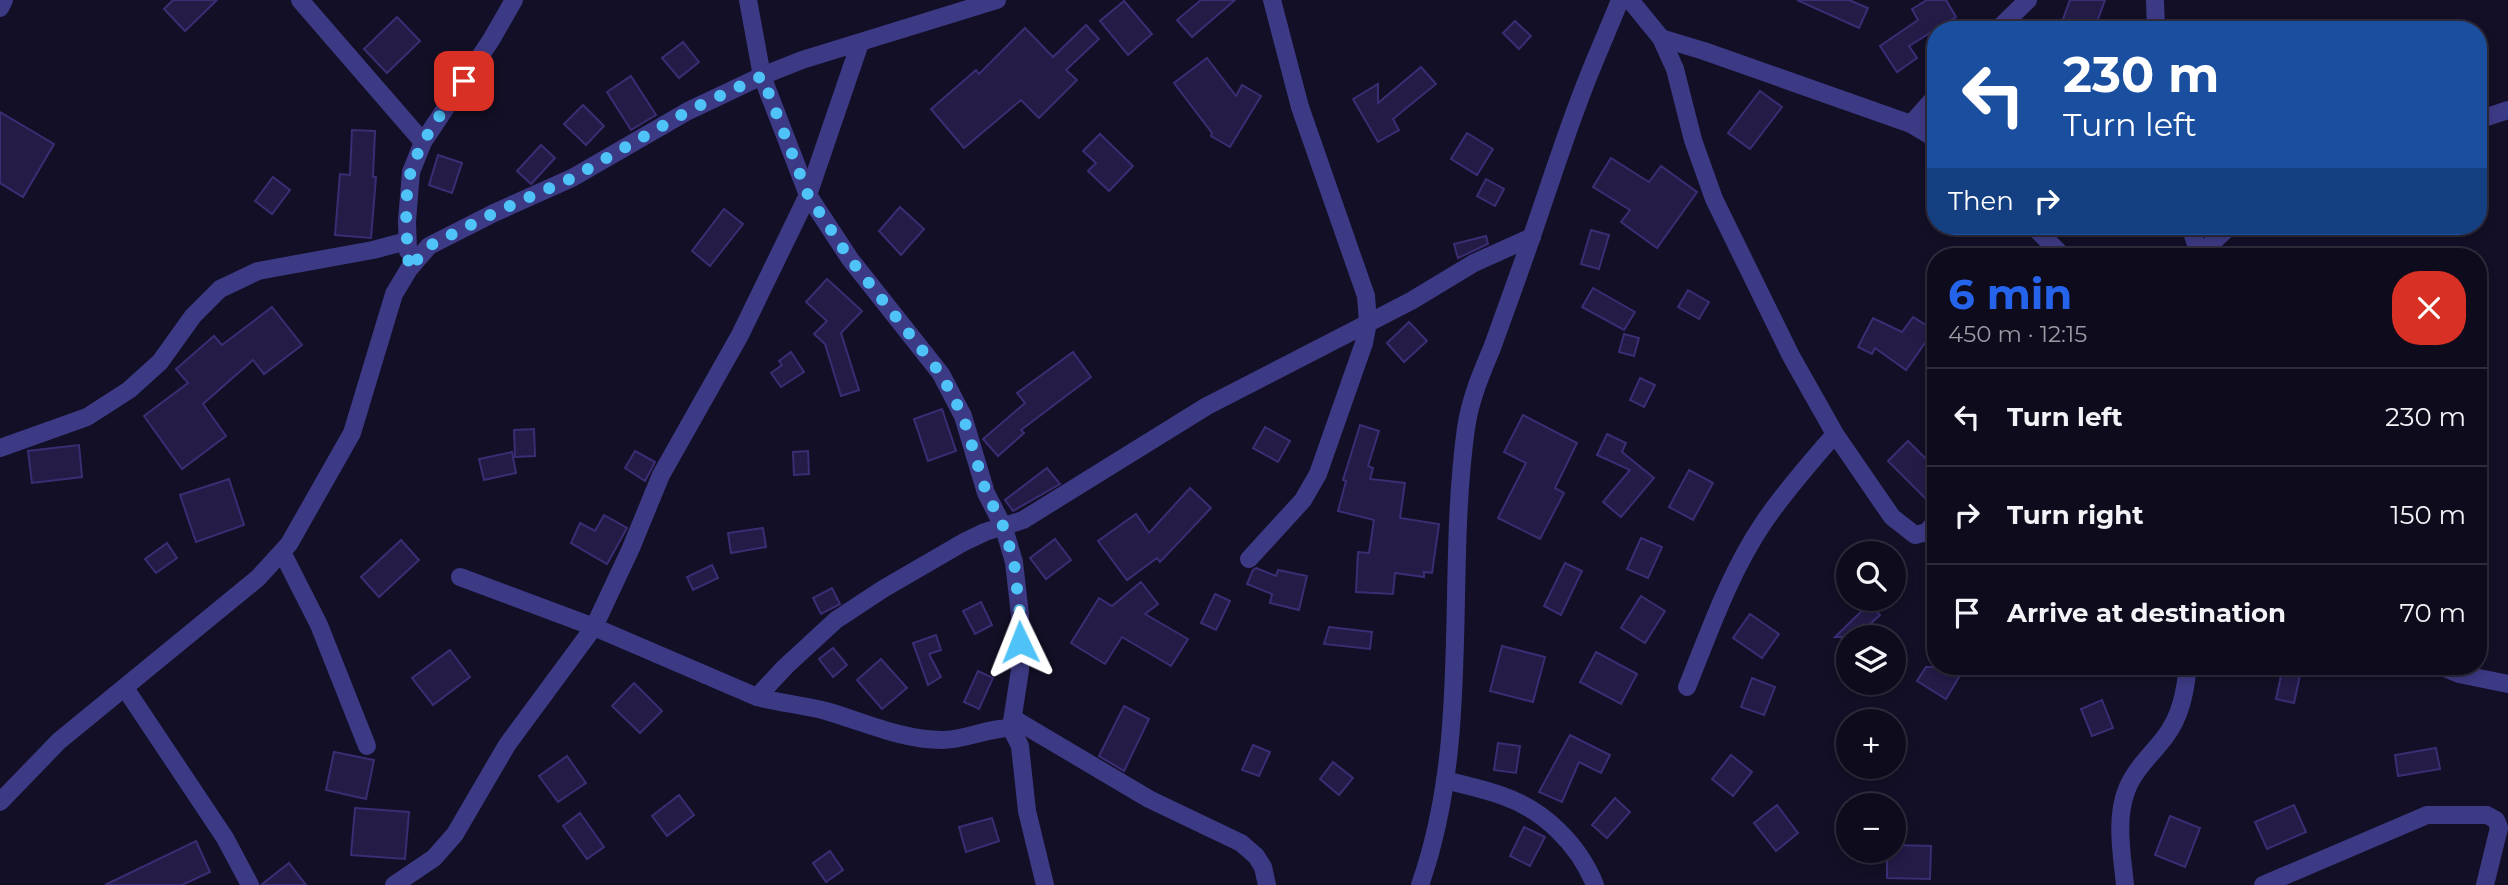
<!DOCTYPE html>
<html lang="en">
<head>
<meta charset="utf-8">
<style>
	:root { --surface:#0e0b1c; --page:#1c1929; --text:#f1f3f6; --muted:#9b9ba3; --line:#2e2b3b; --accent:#2563eb }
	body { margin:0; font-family:Montserrat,sans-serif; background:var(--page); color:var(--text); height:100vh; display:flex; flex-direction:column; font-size:26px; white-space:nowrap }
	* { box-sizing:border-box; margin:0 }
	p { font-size:23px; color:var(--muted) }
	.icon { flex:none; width:38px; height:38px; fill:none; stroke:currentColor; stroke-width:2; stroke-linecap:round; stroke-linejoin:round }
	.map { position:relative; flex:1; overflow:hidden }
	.side { position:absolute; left:1927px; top:248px; width:560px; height:427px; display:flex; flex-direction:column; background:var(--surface); border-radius:28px; box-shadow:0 4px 10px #0003,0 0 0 2px var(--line) }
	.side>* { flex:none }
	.guide { position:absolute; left:1927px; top:21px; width:560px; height:214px; border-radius:28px; box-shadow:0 4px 10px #0003,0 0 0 2px var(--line); background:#1a4fa0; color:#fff; overflow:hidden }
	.tools { position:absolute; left:1836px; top:541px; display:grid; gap:14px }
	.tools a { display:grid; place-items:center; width:70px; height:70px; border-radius:50%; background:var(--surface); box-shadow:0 4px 10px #0003,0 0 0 2px var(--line); font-size:35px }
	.pin { position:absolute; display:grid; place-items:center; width:60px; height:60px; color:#fff; margin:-30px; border-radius:14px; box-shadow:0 4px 10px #0006 }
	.me { position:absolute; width:77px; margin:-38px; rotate:358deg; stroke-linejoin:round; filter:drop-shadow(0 0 5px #0008) }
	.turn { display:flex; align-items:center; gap:24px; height:147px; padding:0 21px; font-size:32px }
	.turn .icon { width:91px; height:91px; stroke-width:2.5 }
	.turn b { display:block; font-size:49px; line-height:60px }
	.then { display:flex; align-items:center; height:66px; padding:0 21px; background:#0003; gap:14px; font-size:26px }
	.round { display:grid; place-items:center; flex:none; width:74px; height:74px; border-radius:28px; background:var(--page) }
	.overview { display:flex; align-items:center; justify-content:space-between; height:119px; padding:0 21px }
	h1 { font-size:42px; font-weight:700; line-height:52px; color:var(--accent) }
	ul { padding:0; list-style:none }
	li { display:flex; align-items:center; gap:21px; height:98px; padding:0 21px; border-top:2px solid var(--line) }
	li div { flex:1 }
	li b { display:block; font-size:26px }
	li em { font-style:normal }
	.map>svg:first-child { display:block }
	.building { fill:#241b47; stroke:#3b2d73; stroke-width:2 }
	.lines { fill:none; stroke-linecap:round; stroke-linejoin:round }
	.minor { stroke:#3d3a85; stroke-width:18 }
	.route { stroke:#4fc3f7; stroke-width:12; stroke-dasharray:0 21.6 }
</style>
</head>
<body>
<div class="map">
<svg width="2508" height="885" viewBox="0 0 2508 885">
	<rect width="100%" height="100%" fill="#130f26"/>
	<g class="building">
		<polygon points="173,0 217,0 185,31 164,9"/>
		<polygon points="1201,0 1235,0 1192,37 1177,20"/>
		<polygon points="1797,0 1849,0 1868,8 1859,28"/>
		<polygon points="1927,0 1946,0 1956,17 1909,46 1917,58 1897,72 1880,46 1918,20 1912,9"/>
		<polygon points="2070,0 2105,0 2094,30 2059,30"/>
		<polygon points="1124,1 1152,34 1128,55 1100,21"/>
		<polygon points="397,17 420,41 387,73 364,49"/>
		<polygon points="1515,21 1531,36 1519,49 1503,33"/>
		<polygon points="1086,25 1099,39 1066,70 1077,80 1039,118 1021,100 964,148 931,109 976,70 979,74 1025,28 1053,57"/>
		<polygon points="683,42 699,62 679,78 662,58"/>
		<polygon points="1207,58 1236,96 1242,85 1261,96 1230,147 1211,136 1212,133 1174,83"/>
		<polygon points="1421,67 1436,84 1393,119 1399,130 1378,142 1353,99 1378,84 1378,103"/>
		<polygon points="631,76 656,115 631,130 607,92"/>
		<polygon points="1760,91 1782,107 1750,149 1728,133"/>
		<polygon points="583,105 604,126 586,145 564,124"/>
		<polygon points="0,112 54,144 23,197 0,183"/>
		<polygon points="352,130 375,131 373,177 376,177 371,238 335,235 340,174 350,175"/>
		<polygon points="1467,133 1493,149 1477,175 1451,159"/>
		<polygon points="1100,134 1133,166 1109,191 1088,171 1096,163 1083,151"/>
		<polygon points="541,145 555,158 531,184 517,171"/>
		<polygon points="438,155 462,163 452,193 429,185"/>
		<polygon points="1611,158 1649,182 1661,166 1697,192 1657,248 1621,222 1630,210 1593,187"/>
		<polygon points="273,177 290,190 272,214 255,201"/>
		<polygon points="1486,179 1504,189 1495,206 1477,196"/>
		<polygon points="900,207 924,229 901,255 879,231"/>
		<polygon points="724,209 743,224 710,266 692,251"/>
		<polygon points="1591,230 1609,235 1599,269 1581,264"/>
		<polygon points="1486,236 1488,244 1458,258 1454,244"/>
		<polygon points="827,279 862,311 841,333 859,390 841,396 825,344 814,334 827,321 806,302"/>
		<polygon points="1593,288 1635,312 1624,330 1582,307"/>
		<polygon points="1688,290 1709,302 1699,319 1678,307"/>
		<polygon points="272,307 302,345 264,374 253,360 203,404 226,436 182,469 144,416 188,383 176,369 214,336 222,345"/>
		<polygon points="1913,317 1934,330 1906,370 1875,348 1872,354 1858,347 1873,318 1902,332"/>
		<polygon points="1409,322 1427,341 1404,362 1387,343"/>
		<polygon points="1624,334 1639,338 1634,356 1619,352"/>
		<polygon points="791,352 804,372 781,387 771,373 782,365 779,361"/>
		<polygon points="1073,352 1091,377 1021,430 1024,433 998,456 983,439 1025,403 1017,393"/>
		<polygon points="1640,378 1655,385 1644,407 1630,400"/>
		<polygon points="942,409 956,451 928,461 914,419"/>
		<polygon points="1523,415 1577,443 1555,488 1564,493 1540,539 1498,518 1526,463 1504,452"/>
		<polygon points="1360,425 1379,431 1368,466 1373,468 1370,479 1405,483 1400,518 1439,524 1432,573 1424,572 1424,577 1395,573 1393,594 1356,592 1358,552 1369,553 1374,520 1338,511 1346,481 1343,480"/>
		<polygon points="1265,427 1290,441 1278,462 1253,448"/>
		<polygon points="534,429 535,456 515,457 514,430"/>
		<polygon points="1607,434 1626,443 1622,452 1654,478 1621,517 1603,502 1630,470 1597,455"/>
		<polygon points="1908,441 1936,469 1936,509 1888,461"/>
		<polygon points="79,445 82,477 32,483 28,451"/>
		<polygon points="635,451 655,462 645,481 625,468"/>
		<polygon points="808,451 809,474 794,475 793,452"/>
		<polygon points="512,452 516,473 484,480 479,459"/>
		<polygon points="1047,468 1060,484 1013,511 1005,500"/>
		<polygon points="1689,470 1713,483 1693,520 1669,507"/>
		<polygon points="229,479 244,525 196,542 180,495"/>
		<polygon points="1190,488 1211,508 1160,562 1157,558 1127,580 1098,541 1136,514 1149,533"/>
		<polygon points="604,515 627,528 607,564 571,543 580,523 595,531"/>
		<polygon points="763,528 766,547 731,553 728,533"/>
		<polygon points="1641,538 1662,547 1648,578 1627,569"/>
		<polygon points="1055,539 1071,560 1046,579 1030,558"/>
		<polygon points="401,540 419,560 379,597 361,577"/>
		<polygon points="167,543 177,558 156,573 145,559"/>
		<polygon points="1565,563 1582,571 1561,615 1544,606"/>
		<polygon points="712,565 718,578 693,590 687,577"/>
		<polygon points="1256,568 1276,576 1278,570 1307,576 1299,610 1270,603 1272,594 1247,584 1253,570"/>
		<polygon points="1141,582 1158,604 1145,614 1188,639 1171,666 1122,637 1105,664 1071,643 1099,598 1112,606"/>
		<polygon points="832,588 840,604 821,614 813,598"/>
		<polygon points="1215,594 1230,601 1216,630 1201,623"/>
		<polygon points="1641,596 1665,611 1645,643 1621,628"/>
		<polygon points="981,602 992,625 975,634 963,611"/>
		<polygon points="1869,604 1880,615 1856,637 1835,637"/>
		<polygon points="1750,614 1779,634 1762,658 1733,638"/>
		<polygon points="1329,627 1372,632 1370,649 1324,644"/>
		<polygon points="936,635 941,650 929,654 941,677 928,685 913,643"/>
		<polygon points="1502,646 1545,657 1533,702 1490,691"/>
		<polygon points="833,648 847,665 833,677 819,659"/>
		<polygon points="450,650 470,677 433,705 412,678"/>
		<polygon points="1596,652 1637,674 1621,704 1580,682"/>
		<polygon points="881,659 907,688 882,709 857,680"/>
		<polygon points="1926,667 1965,667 1946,699 1917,681"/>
		<polygon points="978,671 993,678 979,709 964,702"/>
		<polygon points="2282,671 2300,675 2294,703 2276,699"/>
		<polygon points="1752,678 1775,687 1764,715 1741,707"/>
		<polygon points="634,683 662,711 640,733 612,706"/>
		<polygon points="2102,700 2113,728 2092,736 2081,709"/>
		<polygon points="1124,706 1149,719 1124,771 1099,756"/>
		<polygon points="1570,735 1610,755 1601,773 1579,762 1562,802 1539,792"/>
		<polygon points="1498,743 1520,746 1516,773 1494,770"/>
		<polygon points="1253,745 1270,752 1259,776 1242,770"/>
		<polygon points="2436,748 2440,769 2398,776 2395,755"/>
		<polygon points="334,752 374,760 366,799 326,790"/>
		<polygon points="1731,755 1752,772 1733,796 1712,779"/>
		<polygon points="567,756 586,783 558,802 539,776"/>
		<polygon points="1333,762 1353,778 1339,795 1320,779"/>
		<polygon points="679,795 694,815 667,836 652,816"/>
		<polygon points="1615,798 1630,812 1607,838 1592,825"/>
		<polygon points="1777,805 1798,833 1776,851 1754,823"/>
		<polygon points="2294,805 2306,832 2267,849 2255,822"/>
		<polygon points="355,808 409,812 405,859 351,855"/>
		<polygon points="580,813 604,847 587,859 563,826"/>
		<polygon points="2170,816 2200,828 2185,867 2155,855"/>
		<polygon points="992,818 999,841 966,852 959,827"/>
		<polygon points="1524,827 1545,837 1530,866 1510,856"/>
		<polygon points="196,841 210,872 182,885 105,885"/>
		<polygon points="1894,845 1931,846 1930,879 1887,878 1887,850 1894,850"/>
		<polygon points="830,851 843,870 826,882 813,863"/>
		<polygon points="289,863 306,885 261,885"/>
	</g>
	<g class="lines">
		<g class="minor">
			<polyline points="300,0 423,142"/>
			<polyline points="748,0 762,76 808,195 850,259 941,374 963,416 986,493 1004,528 1014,562 1020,615 1020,670 1011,728 1020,746 1027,811 1045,885"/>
			<polyline points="1630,0 1661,38 1675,69 1693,140 1714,199 1791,356 1835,434 1892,517 1915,535 1927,532 1936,521"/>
			<polyline points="2155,0 2156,30"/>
			<polyline points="0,8 4,0"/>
			<polyline points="1997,30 2028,0"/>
			<polyline points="1661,38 1704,51 1911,124 1936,139"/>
			<polyline points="2478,120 2508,110"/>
			<polyline points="1911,124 1936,96"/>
			<polyline points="2033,226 2064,257"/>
			<polyline points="2190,226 2200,257"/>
			<polyline points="408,251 407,221 411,172 423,142 491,40 514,0"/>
			<polyline points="2199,255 2230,226"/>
			<polyline points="0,448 87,417 129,390 160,362 193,316 220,289 258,271 373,250 407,241"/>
			<polyline points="282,552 319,625 367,746"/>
			<polyline points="1249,559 1303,500 1318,474 1364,343 1368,322 1366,296 1300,107 1272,0"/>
			<path d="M460 577 594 627 757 697C780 703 803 705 826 711 864 722 902 740 942 740 965 740 987 728 1011 728"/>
			<polyline points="2442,667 2459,674 2508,684"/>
			<path d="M1687 687C1710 630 1730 572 1764 522 1785 491 1811 462 1835 434"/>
			<polyline points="125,688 225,838 250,885"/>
			<polyline points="757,697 785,667 836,620 883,589 964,542 985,532 1023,520 1207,406 1411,301 1474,263 1532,237"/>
			<polyline points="1014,719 1149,799 1241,843 1256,856 1263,867 1267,885"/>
			<path d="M1445 780C1464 785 1484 789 1503 796 1544 810 1579 845 1595 885"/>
			<polyline points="0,802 59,741 258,578 289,544 352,433 394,294 409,269 429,246 494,213 572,178 688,111 762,76 802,60 997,0"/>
			<polyline points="394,885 434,858 455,834 507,745 594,627 631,548 661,475 740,335 808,195 860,43"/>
			<path d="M1420 885C1472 738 1445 580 1466 428 1470 400 1481 374 1492 348 1501 323 1510 298 1519 273 1540 215 1558 156 1580 98 1592 65 1607 33 1620 0"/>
			<path d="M2125 885C2122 855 2115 818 2127 789 2135 769 2152 754 2165 737 2181 716 2185 692 2188 667"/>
			<polyline points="2263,885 2427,815 2487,815 2496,820 2499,828 2485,885"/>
		</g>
	</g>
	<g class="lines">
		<path class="route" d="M464 81C445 109 421 138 411 171 403 200 407 239 409 269L429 246 494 213 572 178 688 111 762 76 808 195 850 259 941 374 963 416 986 492 1004 528 1014 562 1020 615V642"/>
	</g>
</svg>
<div class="tools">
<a><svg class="icon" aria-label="search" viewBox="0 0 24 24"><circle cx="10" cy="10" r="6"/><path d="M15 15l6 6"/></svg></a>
<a><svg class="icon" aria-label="layers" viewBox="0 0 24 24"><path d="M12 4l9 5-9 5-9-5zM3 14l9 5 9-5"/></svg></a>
<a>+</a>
<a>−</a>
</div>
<div class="pin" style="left:464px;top:81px;background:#d93025"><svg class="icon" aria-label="arrive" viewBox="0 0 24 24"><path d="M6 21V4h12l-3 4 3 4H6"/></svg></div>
<svg class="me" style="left:1020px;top:642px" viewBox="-20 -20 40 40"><path d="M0-17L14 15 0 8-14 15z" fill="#4fc3f7" stroke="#fff" stroke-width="4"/></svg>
<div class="guide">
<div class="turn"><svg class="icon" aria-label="left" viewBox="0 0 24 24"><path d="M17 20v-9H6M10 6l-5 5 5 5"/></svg><div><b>230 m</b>Turn left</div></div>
<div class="then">Then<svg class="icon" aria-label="right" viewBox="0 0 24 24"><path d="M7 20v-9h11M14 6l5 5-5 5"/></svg></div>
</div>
<section class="side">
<div class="overview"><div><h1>6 min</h1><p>450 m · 12:15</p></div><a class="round" style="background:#d93025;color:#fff"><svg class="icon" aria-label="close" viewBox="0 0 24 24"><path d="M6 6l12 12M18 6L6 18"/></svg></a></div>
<ul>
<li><svg class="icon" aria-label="left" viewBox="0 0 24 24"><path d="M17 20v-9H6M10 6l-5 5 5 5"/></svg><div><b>Turn left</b></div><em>230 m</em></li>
<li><svg class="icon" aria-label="right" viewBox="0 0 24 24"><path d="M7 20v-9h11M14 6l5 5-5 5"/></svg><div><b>Turn right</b></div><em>150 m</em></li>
<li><svg class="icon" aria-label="arrive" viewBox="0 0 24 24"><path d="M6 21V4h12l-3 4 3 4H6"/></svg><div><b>Arrive at destination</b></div><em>70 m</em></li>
</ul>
</section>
</div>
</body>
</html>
